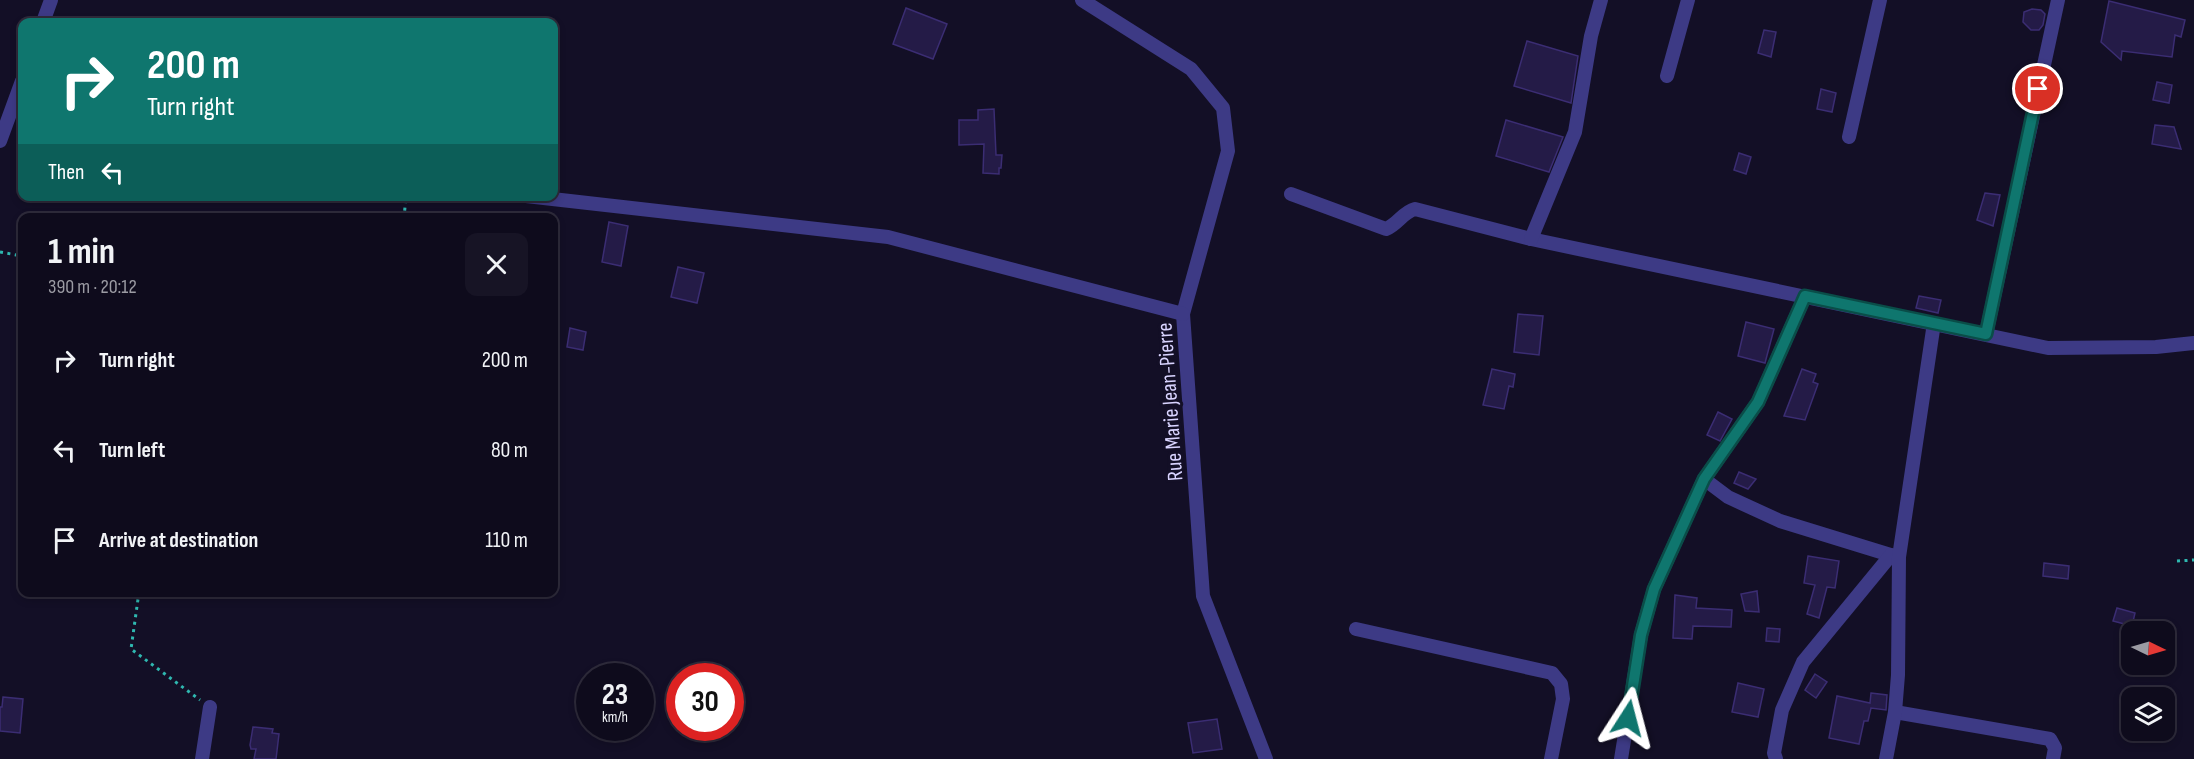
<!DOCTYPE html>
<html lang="en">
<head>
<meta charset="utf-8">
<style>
	:root { --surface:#0e0b1c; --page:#171425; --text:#f1f3f6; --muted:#9b9ba3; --line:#2e2b3b }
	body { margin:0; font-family:"Sofia Sans Condensed",sans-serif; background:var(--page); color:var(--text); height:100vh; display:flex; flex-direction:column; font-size:22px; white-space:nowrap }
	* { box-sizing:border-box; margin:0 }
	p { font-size:20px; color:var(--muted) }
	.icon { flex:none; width:33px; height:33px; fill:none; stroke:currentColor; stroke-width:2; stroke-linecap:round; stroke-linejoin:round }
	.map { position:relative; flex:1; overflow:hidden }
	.side { position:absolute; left:18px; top:213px; width:540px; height:384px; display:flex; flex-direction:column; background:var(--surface); border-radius:12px; box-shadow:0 3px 9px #0003,0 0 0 2px var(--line) }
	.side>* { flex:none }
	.hud { position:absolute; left:18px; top:18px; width:540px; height:183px; border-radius:12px; box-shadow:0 3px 9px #0003,0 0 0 2px var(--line); background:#0f766e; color:#fff; overflow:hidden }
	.needle { width:39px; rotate:95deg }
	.fabs { position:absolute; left:2121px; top:621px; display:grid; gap:12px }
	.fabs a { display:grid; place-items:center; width:54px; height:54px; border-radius:12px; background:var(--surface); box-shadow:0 3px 9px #0003,0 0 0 2px var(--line); font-size:30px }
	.speed { position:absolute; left:576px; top:663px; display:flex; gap:12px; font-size:30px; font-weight:700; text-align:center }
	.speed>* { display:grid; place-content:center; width:78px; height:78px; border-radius:50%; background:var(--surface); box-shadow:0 3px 9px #0003,0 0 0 2px var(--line); line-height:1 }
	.speed small { font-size:15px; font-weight:400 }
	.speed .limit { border:9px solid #d22; background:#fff; color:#111 }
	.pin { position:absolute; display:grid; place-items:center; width:51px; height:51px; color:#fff; margin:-26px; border:3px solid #fff; border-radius:50%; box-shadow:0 2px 6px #0007 }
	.me { position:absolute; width:66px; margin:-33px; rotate:9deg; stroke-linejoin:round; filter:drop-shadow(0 0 4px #0008) }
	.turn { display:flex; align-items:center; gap:21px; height:126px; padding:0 30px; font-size:27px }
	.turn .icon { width:78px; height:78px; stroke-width:2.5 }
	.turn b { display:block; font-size:42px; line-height:51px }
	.then { display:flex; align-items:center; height:57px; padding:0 30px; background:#0003; gap:12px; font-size:22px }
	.round { display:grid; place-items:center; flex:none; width:63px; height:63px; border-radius:12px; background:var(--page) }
	.headline { display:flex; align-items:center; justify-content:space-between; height:102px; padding:0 30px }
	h1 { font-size:36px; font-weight:700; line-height:45px }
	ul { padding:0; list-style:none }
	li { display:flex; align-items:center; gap:18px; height:90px; padding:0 30px }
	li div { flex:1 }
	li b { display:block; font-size:22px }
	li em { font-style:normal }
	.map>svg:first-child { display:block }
	.building { fill:#241b47; stroke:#3b2d73; stroke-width:1.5 }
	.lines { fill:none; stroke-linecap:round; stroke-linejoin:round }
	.path { stroke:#2fb8b0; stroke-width:3; stroke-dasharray:3 4.5; stroke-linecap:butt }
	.street { stroke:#3d3a85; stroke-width:14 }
	.route-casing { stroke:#0a4d48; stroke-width:15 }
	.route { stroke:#0f766e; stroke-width:10 }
	.labels { text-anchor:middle; stroke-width:6; stroke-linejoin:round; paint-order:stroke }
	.street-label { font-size:22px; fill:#d9d4ff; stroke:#130f26 }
</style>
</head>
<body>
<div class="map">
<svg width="2194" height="759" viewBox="0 0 2194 759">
	<rect width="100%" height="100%" fill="#130f26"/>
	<g class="building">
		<polygon points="2109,1 2185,20 2181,37 2175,35 2172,57 2122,51 2121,60 2101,42"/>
		<polygon points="906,8 947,24 933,59 893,44"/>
		<polygon points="2032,9 2041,10 2045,14 2043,25 2039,30 2031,30 2023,22 2024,12"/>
		<polygon points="1764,30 1776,32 1771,57 1758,53"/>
		<polygon points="1527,41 1578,56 1571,103 1514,86"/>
		<polygon points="2157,82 2172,85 2169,103 2153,100"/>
		<polygon points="1821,89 1836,93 1832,112 1817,109"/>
		<polygon points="994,109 996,155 1002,155 1001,168 999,168 999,174 983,173 984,144 959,145 959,120 978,120 978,110"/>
		<polygon points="1506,120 1563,137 1549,172 1496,156"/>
		<polygon points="2155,125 2174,127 2181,149 2152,144"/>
		<polygon points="1739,153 1751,157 1746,174 1734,170"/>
		<polygon points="1985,193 2000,195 1993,226 1977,220"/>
		<polygon points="609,222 628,226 621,266 602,262"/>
		<polygon points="678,267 704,273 697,303 671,297"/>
		<polygon points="1919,296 1941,300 1938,313 1916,308"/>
		<polygon points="1518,314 1543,316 1539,355 1514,352"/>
		<polygon points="1746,322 1774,329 1765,363 1738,356"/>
		<polygon points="570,328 586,332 583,350 567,347"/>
		<polygon points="1492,369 1515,374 1513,387 1509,386 1504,409 1483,405"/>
		<polygon points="1802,369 1816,374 1813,382 1818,384 1805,420 1784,416"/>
		<polygon points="1718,412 1732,419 1720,441 1707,435"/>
		<polygon points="1739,472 1756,479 1748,489 1734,483"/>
		<polygon points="1808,556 1839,561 1835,588 1827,587 1819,618 1807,614 1815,585 1804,583"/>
		<polygon points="2044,563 2069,566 2068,579 2043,576"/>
		<polygon points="1757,591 1759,612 1745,611 1741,594"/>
		<polygon points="1675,595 1697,598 1696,608 1732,610 1731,627 1693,626 1692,639 1673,638"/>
		<polygon points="2117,608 2135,613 2132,626 2113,621"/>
		<polygon points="1767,628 1780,629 1779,642 1766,641"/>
		<polygon points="1815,674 1827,682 1816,698 1805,690"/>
		<polygon points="1738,683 1764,689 1758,717 1732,712"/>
		<polygon points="1871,693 1887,695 1886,710 1871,708 1868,721 1864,721 1859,744 1829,738 1837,696 1870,703"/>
		<polygon points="3,697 23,699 20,733 0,731 0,707 2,707"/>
		<polygon points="1217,719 1222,749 1193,753 1188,723"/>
		<polygon points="253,727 273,729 272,733 279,734 276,759 254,759 256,749 251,749 250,745"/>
	</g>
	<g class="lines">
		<g class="path">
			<polyline points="404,218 406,196"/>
			<polyline points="0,252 22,256"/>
			<polyline points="2177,561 2194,560"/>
			<polyline points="139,592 131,649 200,700"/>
		</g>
		<g class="street">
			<polyline points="1082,0 1191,69 1223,108 1228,151 1183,314 1203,596 1266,759"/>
			<polyline points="43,22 51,0"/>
			<polyline points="1667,76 1688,0"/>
			<polyline points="1849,137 1880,0"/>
			<polyline points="0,141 22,81"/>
			<path d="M1291 194 1386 229C1398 224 1403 212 1415 209L1531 239 2048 348 2156 347 2194 343"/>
			<polyline points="526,196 888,237 1183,314"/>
			<polyline points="1531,239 1575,132 1591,36 1601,0"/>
			<polyline points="1986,334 2058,0"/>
			<polyline points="1704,479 1728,497 1780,521 1897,557"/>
			<polyline points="1356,629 1552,673 1561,684 1563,699 1551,759"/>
			<polyline points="1895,712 2050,739 2055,748 2053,759"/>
			<polyline points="202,759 210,707"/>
			<polyline points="1621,759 1641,635 1654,589 1704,479 1758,402 1805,296"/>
			<polyline points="1776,759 1774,753 1782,710 1803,662 1891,555"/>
			<polyline points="1886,759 1895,712 1898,675 1899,557 1934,323"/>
		</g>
	</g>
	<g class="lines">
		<g class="route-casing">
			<polyline id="route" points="1628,718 1641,635 1654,589 1704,479 1758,402 1805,296 1986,334 2038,89"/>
		</g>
		<use href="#route" class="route"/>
	</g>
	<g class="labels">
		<g class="street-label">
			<text transform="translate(1169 402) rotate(-94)" y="8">Rue Marie Jean-Pierre</text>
		</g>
	</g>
</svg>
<div class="fabs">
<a><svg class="needle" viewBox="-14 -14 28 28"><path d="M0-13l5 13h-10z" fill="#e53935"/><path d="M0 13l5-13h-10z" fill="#9b9ba3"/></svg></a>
<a><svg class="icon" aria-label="layers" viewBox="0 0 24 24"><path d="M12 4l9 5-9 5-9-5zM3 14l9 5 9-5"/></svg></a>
</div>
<div class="speed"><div>23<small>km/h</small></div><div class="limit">30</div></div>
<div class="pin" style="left:2038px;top:89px;background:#d93025"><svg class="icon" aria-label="arrive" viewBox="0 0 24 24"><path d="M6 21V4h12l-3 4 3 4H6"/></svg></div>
<svg class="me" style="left:1628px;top:718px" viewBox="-20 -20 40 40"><path d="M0-17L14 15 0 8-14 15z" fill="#0f766e" stroke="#fff" stroke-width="4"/></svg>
<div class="hud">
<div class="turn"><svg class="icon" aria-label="right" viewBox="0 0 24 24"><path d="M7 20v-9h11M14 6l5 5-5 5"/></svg><div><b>200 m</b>Turn right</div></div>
<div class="then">Then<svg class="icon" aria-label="left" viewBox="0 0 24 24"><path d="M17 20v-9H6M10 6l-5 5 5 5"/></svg></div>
</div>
<section class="side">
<div class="headline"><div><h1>1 min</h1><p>390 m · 20:12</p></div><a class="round"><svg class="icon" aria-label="close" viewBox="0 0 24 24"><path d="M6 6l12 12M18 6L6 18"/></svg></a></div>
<ul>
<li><svg class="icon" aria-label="right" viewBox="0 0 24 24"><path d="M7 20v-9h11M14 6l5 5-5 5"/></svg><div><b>Turn right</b></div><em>200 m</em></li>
<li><svg class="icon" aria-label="left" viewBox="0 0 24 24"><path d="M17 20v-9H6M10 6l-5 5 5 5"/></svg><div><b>Turn left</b></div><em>80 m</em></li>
<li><svg class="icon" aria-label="arrive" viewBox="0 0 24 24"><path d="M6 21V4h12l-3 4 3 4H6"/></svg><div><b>Arrive at destination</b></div><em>110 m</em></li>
</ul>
</section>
</div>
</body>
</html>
